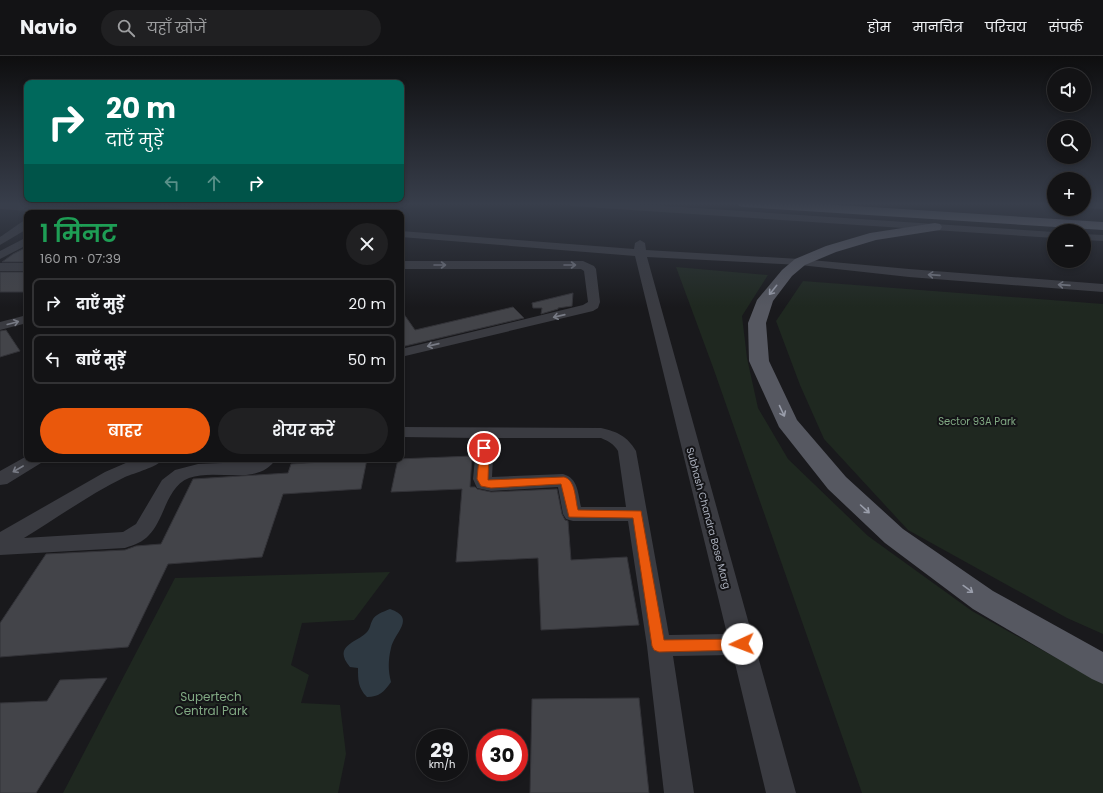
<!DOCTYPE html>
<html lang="hi">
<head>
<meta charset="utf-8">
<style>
	:root { --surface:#131315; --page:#202022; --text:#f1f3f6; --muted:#9d9ea0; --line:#323234; --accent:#ea580c }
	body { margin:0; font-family:Poppins,"Noto Sans Devanagari",sans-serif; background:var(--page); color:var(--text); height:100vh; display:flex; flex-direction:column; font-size:15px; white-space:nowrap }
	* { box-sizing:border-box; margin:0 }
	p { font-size:13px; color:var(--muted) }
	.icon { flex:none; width:22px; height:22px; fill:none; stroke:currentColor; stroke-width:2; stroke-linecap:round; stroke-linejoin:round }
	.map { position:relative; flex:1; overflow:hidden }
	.sheet { position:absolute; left:24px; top:154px; width:380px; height:252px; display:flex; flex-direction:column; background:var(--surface); border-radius:8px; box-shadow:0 2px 6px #0003,0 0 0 1px var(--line) }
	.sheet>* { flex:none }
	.guide { position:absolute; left:24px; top:24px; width:380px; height:122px; border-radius:8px; box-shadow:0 2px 6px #0003,0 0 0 1px var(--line); background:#00695c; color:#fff; overflow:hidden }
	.buttons { position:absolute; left:1047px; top:12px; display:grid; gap:8px }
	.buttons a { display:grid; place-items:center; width:44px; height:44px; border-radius:50%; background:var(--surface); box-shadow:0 2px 6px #0003,0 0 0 1px var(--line); font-size:20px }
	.speed { position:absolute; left:416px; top:673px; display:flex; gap:8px; font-size:20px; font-weight:700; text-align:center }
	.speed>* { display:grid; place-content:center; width:52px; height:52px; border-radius:50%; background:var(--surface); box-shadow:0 2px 6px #0003,0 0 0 1px var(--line); line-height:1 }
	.speed small { font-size:10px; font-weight:400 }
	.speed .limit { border:6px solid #d22; background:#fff; color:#111 }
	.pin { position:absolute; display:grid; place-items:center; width:34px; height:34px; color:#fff; margin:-17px; border:2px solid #fff; border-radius:50%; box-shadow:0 1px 4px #0007 }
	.me { position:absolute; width:44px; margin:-22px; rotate:268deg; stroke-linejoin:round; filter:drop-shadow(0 0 3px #0008) }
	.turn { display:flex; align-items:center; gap:14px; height:84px; padding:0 16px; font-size:18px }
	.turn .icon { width:52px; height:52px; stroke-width:2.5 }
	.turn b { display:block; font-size:28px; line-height:34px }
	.lanes { display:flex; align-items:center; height:38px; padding:0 16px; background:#0003; justify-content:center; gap:20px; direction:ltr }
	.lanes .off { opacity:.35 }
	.round { display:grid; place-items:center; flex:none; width:42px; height:42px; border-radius:21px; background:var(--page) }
	.summary { display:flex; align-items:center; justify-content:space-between; height:68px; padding:0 16px }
	h1 { font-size:24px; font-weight:600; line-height:30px; color:#1e9e55 }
	.cta { display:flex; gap:8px; margin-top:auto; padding:8px 16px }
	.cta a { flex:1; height:46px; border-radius:24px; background:var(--accent); color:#fff; font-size:16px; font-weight:600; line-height:46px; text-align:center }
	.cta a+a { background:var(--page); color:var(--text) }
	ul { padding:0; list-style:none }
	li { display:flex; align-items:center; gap:12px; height:50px; margin:0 8px 6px; padding:0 8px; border:2px solid var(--line); border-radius:8px }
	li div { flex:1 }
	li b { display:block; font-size:15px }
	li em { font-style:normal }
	header { display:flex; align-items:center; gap:24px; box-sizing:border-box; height:56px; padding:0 20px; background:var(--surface); border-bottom:1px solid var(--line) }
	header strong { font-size:19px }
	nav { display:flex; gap:22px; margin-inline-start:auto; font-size:14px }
	.search { width:280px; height:36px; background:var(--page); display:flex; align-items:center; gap:10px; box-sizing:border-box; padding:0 14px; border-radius:22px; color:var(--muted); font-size:15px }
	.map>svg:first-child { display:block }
	.green { fill:#1f2820 }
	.water { fill:#2e3942 }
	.building { fill:#434449; stroke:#333338 }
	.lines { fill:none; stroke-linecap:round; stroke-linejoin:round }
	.minor { fill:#3a3b41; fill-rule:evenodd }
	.major { fill:#565861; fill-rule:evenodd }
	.highway { fill:#666973; fill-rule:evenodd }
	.oneway { stroke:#787b85 }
	.oneway2 { stroke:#9a9eab }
	.route { fill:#ea580c; stroke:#983908 }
	.labels { text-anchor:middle; stroke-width:4; stroke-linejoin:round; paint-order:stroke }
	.park-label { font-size:10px; fill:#81a983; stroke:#141417 }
	.street-label { font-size:10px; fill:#abb0bd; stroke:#141417 }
	.near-park-label { font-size:12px; fill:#81a983; stroke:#141417 }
</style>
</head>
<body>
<header>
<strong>Navio</strong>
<div class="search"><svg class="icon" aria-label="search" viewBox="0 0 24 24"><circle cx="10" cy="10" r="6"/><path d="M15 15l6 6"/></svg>यहाँ खोजें</div>
<nav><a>होम</a><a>मानचित्र</a><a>परिचय</a><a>संपर्क</a></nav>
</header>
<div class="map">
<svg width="1103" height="737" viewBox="0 0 1103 737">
	<rect width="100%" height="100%" fill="#19191c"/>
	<g class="green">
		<polygon points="676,211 768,219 742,260 747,302 758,352 788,403 868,480 972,555 1103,628 1103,737 862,737 714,314"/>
		<polygon points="803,225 1103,248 1103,578 1067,562 908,474 824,383 800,329 776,265"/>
		<polygon points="390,516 354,564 302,567 291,609 309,619 301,647 340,649 346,698 338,737 63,737 175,522"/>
	</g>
	<path class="water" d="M390 553C417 562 394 577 391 592 388 604 388 615 391 626 384 636 379 641 367 641 358 632 358 624 358 612L350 611C332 589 357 587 367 576 370 573 370 569 372 565 375 558 383 556 390 553Z"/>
	<g class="building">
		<polygon points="27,191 27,206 2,206 13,198"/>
		<rect x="0" y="216" width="27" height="20"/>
		<polygon points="573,237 572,250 558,252 558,253 541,258 542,252 533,252 532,247"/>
		<polygon points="513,251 524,262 401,291 401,254 415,274"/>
		<polygon points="6,274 20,295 0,301 0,275"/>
		<polygon points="472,400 470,431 475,431 477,433 491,436 557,433 562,458 565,464 568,465 571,504 627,501 639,569 541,574 538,502 456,506 462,433 391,436 398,403"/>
		<polygon points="367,403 361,433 283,438 262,501 168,508 128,591 0,601 0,567 46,498 125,494 136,490 161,488 193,423 288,417 291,408"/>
		<polygon points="107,622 36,737 0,737 0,647 47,645 60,624"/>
		<polygon points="639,642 649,737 530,737 532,643"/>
	</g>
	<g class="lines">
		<g class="minor">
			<polygon points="0,147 104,154 109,157 60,157 0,153"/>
			<polygon points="88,147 136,147 223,154 228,157 184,157 93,150"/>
			<polygon points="566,147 621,147 1054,176 1054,182 571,150"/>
			<polygon points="1084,147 1103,147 1103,153 1084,152"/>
			<path d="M27 163V173L0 189V181C5 178 24 164 27 163Z"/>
			<path d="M401 175 634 193 635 187 640 184 645 187 646 194 800 203 909 213 1103 228V236L909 221 800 209 647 201 796 737H766L733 599 673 600 694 737H664L647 590 628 465H573L566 463 563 458 558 431 491 435 477 432 473 423 477 382 401 381V371L601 372C618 376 627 380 636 395L669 579 727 578 635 200 401 181ZM494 382H601C608 385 614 388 618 395L626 451H581C578 437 578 422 563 418L492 421Z"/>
			<polygon points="1084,178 1103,179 1103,185 1084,184"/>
			<polygon points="27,181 27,189 0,203 0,195"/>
			<polygon points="401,205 583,205 594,210 596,213 600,246 598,252 593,255 401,301 401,293 583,249 588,246 584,215 581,213 401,213"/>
			<rect x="0" y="207" width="27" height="8"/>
			<polygon points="27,259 27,267 0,274 0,266"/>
			<polygon points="27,400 27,403 44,403 41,407 7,428 0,429 0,415"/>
			<path d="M135 403H163C158 411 134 417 125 421 90 438 57 462 24 482L123 476 136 468 162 424 175 414 198 408 247 406 256 403H276C258 431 216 412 189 422 166 431 165 463 149 479 143 486 134 489 125 492L0 499V476L105 416Z"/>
		</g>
		<polygon class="major" points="935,167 940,168 942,171 940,174 876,184 836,196 805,209 792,220 773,245 766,267 769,305 797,364 846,421 903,473 993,535 1103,596 1103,628 1092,623 973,553 885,487 828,433 779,371 749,305 748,267 757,244 782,214 795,203 826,190 870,177"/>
		<polygon class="highway" points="737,147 809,147 1103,166 1103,174 743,151 739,150"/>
	</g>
	<defs><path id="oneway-shaft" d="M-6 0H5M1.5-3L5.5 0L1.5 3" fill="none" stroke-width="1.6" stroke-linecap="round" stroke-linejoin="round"/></defs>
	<g class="oneway">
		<use href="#oneway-shaft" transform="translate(440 209)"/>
		<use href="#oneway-shaft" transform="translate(570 209)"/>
		<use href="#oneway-shaft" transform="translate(934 219) rotate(-176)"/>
		<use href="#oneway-shaft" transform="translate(1064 229) rotate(-176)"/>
		<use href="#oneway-shaft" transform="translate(559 260) rotate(167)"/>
		<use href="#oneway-shaft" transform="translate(13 267) rotate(-15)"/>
		<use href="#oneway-shaft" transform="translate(433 289) rotate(167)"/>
		<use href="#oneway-shaft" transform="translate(18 413) rotate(150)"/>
	</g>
	<g class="oneway2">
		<use href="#oneway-shaft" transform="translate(773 234) rotate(129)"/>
		<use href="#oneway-shaft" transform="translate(782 355) rotate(65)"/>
		<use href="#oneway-shaft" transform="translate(865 453) rotate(42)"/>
		<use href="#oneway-shaft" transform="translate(968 533) rotate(36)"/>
	</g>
	<linearGradient id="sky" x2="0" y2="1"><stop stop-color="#0e0e0f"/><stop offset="0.59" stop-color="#383e4b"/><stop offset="1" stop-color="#383e4b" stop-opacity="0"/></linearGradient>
	<rect width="1103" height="251" fill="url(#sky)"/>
	<path class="route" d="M484 389 489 392 488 424 564 421C576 424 575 444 578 454L641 455 664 584 742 583 747 584 748 588 747 593 742 594 659 596 654 594 652 590 633 462 569 461 561 428 491 432 481 430 477 423 480 392Z"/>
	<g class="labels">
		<g class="park-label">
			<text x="977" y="369">Sector 93A Park</text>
		</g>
		<g class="street-label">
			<text transform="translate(709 462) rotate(75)" y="4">Subhash Chandra Bose Marg</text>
		</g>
		<g class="near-park-label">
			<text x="211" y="645">Supertech<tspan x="211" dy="14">Central Park</tspan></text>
		</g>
	</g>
</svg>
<div class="buttons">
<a><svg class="icon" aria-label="sound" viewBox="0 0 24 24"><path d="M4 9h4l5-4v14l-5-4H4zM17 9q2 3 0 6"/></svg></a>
<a><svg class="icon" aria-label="search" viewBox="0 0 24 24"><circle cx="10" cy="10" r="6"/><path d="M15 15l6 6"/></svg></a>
<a>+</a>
<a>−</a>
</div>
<div class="speed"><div>29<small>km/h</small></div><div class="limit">30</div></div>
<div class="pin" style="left:484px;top:392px;background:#d93025"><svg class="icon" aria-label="arrive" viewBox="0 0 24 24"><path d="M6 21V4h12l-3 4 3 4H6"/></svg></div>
<svg class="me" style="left:742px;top:588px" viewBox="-20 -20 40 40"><circle r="19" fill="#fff"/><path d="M0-13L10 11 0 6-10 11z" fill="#ea580c"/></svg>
<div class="guide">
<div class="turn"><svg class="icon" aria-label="right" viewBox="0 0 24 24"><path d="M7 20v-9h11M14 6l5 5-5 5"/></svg><div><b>20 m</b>दाएँ मुड़ें</div></div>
<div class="lanes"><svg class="icon off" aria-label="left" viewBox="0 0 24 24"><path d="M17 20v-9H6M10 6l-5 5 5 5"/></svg><svg class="icon off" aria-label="ahead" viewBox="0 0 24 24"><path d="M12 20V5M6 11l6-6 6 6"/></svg><svg class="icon" aria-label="right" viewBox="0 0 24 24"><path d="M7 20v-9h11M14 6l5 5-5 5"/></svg></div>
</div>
<section class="sheet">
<div class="summary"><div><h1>1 मिनट</h1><p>160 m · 07:39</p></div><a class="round"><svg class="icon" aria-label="close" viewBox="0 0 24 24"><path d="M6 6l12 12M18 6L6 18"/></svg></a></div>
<ul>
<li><svg class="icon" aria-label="right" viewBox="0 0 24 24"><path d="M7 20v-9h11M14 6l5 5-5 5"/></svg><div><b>दाएँ मुड़ें</b></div><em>20 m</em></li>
<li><svg class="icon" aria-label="left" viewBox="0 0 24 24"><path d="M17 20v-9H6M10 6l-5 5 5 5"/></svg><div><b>बाएँ मुड़ें</b></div><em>50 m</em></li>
</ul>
<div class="cta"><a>बाहर</a><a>शेयर करें</a></div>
</section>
</div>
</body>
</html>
